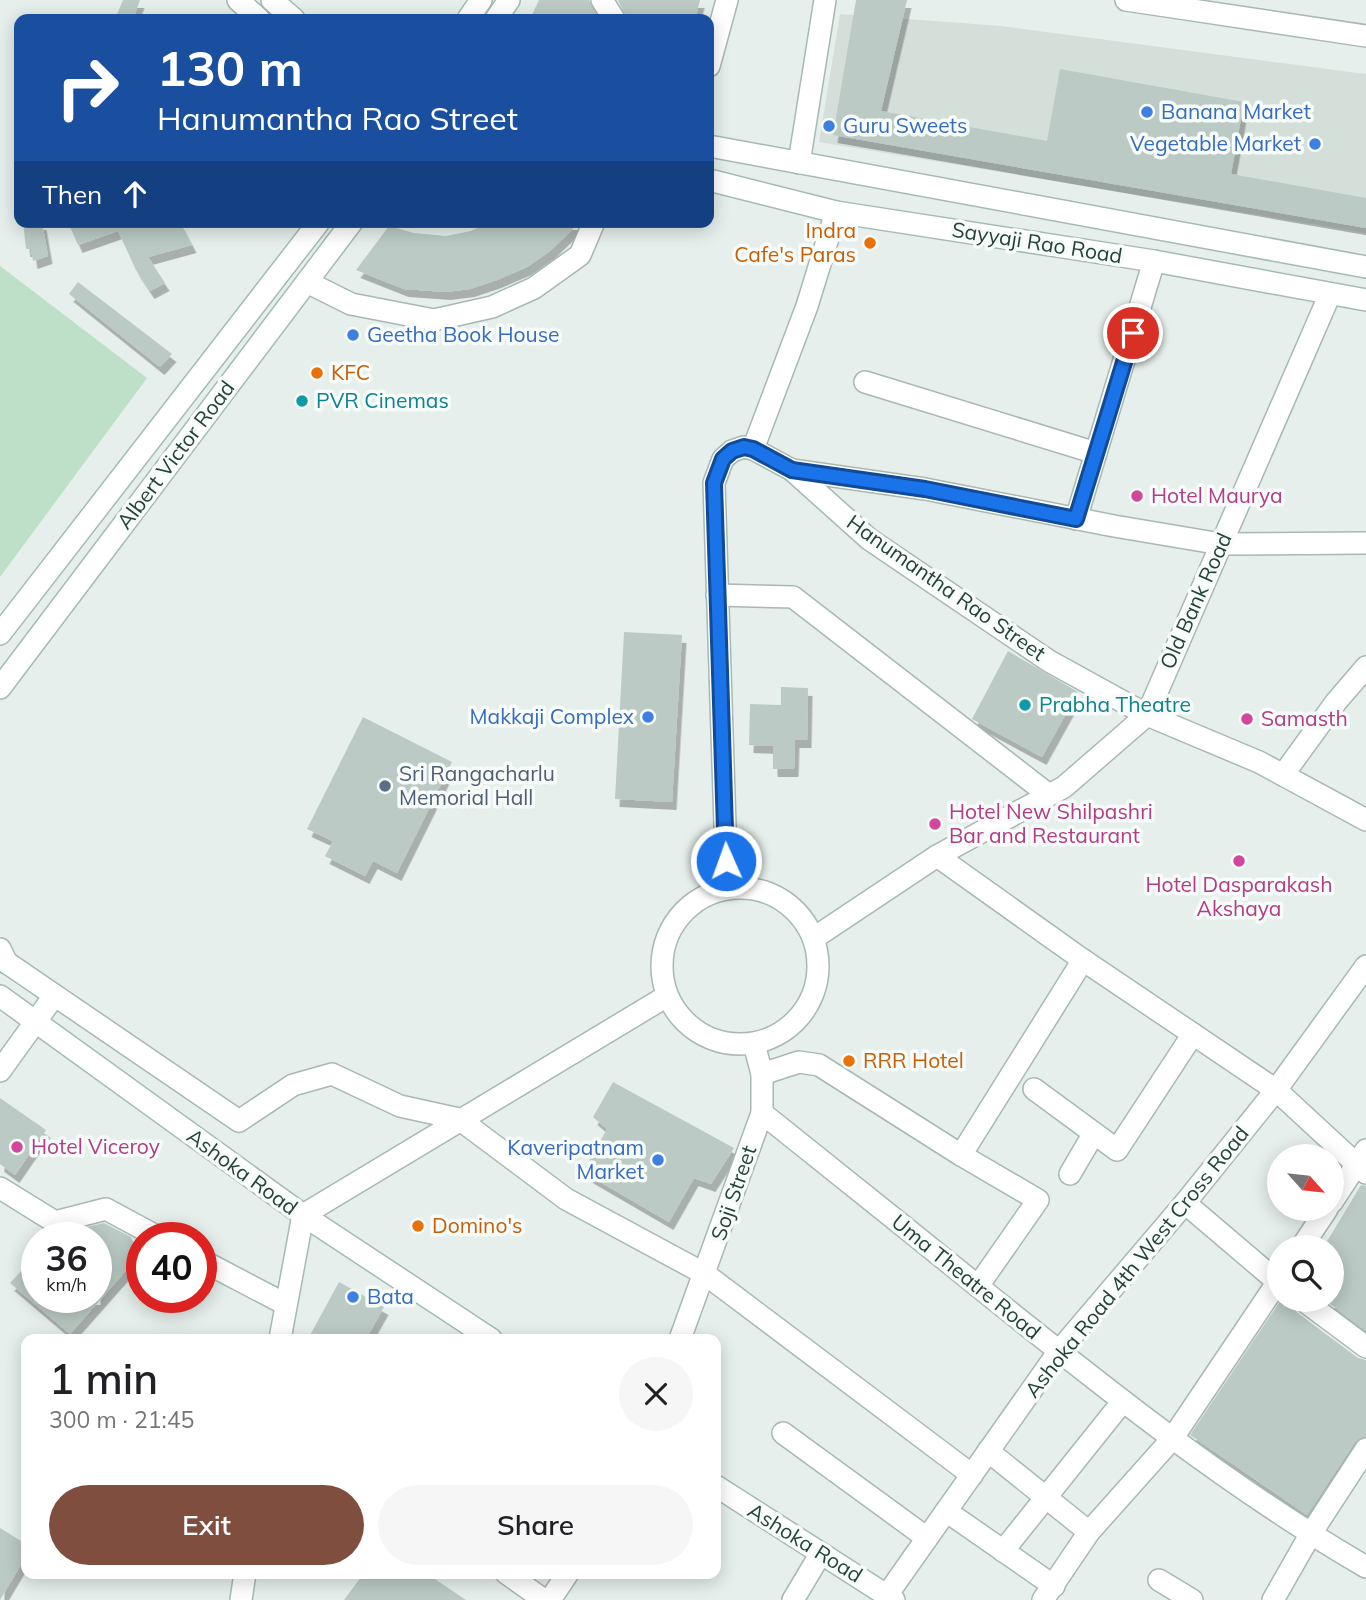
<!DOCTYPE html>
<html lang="en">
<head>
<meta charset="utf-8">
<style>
	:root { --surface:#fff; --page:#f6f6f6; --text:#202124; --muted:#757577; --accent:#7f4e3f }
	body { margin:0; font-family:Mulish,sans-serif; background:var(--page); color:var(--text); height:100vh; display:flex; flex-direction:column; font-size:26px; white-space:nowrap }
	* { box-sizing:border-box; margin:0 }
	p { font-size:23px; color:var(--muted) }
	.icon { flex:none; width:38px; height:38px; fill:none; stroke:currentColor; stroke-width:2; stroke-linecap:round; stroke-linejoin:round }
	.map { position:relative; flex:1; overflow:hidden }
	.drawer { position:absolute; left:21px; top:1334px; width:700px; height:245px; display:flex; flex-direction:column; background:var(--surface); border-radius:14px; box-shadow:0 4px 18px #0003 }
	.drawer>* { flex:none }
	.guide { position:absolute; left:14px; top:14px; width:700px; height:214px; border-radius:14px; box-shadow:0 4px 18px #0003; background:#1a4fa0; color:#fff; overflow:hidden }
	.needle { width:46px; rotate:117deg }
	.fabs { position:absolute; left:1267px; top:1144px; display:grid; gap:14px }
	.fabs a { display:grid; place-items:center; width:77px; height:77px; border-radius:50%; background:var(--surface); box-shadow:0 4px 18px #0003; font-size:35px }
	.speed { position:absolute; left:21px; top:1222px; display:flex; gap:14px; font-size:35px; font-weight:700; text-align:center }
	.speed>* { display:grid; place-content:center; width:91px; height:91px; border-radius:50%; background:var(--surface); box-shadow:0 4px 18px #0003; line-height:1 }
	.speed small { font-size:18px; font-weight:400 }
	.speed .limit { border:10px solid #d22; background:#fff; color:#111 }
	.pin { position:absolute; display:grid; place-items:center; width:60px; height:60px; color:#fff; margin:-30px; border:4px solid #fff; border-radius:50%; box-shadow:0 2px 7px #0007 }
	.me { position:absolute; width:77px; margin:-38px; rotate:358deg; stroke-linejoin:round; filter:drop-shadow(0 0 5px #0008) }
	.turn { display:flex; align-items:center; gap:24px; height:147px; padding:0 28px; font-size:32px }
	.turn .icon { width:91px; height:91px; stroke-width:2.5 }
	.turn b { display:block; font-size:49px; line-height:60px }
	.then { display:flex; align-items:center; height:66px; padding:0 28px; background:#0003; gap:14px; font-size:26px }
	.round { display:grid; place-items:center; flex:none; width:74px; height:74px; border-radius:37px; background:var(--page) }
	.head { display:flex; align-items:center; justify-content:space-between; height:119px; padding:0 28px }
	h1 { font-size:42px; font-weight:600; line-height:52px }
	.cta { display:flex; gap:14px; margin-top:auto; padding:14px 28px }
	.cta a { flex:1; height:80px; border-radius:42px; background:var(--accent); color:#fff; font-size:28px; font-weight:600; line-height:80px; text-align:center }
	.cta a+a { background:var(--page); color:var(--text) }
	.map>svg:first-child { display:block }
	.built { fill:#d4dfda }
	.green { fill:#bfe0c8 }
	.building { fill:#bbcac4; filter:url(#shadow) }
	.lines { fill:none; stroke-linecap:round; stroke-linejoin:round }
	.minor-casing { stroke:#a8b8b2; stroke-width:24 }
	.tertiary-casing { stroke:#a8b8b2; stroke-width:24 }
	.secondary-casing { stroke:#a4bbb3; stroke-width:24 }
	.minor { stroke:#fff; stroke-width:21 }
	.tertiary { stroke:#fff; stroke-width:21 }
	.secondary { stroke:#fff; stroke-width:21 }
	.route-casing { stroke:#114b97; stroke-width:18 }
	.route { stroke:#1a73e8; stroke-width:12 }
	.shop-dot { fill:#3f7fe0; stroke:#f7fbf9; stroke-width:2.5 }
	.food-dot { fill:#e8710a; stroke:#f7fbf9; stroke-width:2.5 }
	.culture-dot { fill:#0f9aa8; stroke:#f7fbf9; stroke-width:2.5 }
	.hotel-dot { fill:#d1479c; stroke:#f7fbf9; stroke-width:2.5 }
	.service-dot { fill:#5c6f8a; stroke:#f7fbf9; stroke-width:2.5 }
	.labels { text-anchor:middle; stroke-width:7; stroke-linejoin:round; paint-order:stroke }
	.shop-label { font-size:21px; fill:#366cbe; stroke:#f7fbf9; text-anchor:start }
	.food-label { font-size:21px; fill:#c56008; stroke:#f7fbf9; text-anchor:start }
	.street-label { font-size:21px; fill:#24423a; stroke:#f7fbf9 }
	.culture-label { font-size:21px; fill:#0d838f; stroke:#f7fbf9; text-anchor:start }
	.hotel-label { font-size:21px; fill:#b23c85; stroke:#f7fbf9; text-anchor:start }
	.service-label { font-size:21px; fill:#4e5e75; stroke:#f7fbf9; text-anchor:start }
</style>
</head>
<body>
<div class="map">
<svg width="1366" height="1600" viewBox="0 0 1366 1600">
	<defs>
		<filter id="shadow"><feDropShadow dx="4.5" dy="8" stdDeviation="0" flood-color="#0004"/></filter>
	</defs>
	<rect width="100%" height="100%" fill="#e6efeb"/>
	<polygon class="built" points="840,14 1001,26 1366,74 1366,233 819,142"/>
	<polygon class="green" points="0,266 147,378 0,577"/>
	<g class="building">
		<polygon points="123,0 140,0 133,19 115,19"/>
		<polygon points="539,0 589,0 599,19 530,19"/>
		<polygon points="618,0 700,0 695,19 627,19"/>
		<polygon points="856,0 907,0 881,111 1047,141 1060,69 1244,102 1231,174 1366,198 1366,228 833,135"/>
		<polygon points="23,222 42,222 48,256 33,261 31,249 26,249"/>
		<polygon points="68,222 180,222 192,245 148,257 165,283 150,291 136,270 118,231 78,245"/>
		<polygon points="490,222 580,222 550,251 527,267 497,280 470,289 446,292 404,289 356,270 389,226 414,233 446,236 471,231"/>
		<polygon points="78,282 172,354 160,367 69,294"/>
		<polygon points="624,632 682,635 672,802 615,799"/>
		<polygon points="1008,651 1078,692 1042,757 972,719"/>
		<polygon points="781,687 808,688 807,740 795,740 794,769 773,769 773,746 749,745 750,704 781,705"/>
		<polygon points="363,717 452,762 397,873 373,861 365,876 325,856 333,841 307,829"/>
		<polygon points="613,1082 734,1148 711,1184 694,1178 669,1222 583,1172 607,1129 593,1117"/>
		<polygon points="0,1098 46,1130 15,1175 0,1164"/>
		<polygon points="1361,1185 1366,1186 1366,1331 1325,1300 1332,1300 1332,1248 1323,1248"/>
		<polygon points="104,1223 131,1237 139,1256 70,1334 10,1283 37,1254 37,1297 96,1297 96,1237 53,1237 52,1235"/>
		<polygon points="339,1282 384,1307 366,1339 308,1339"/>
		<polygon points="1281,1300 1290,1300 1295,1311 1358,1358 1366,1360 1366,1436 1355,1442 1307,1515 1190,1435"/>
		<polygon points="0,1528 26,1544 26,1556 0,1600"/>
		<polygon points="364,1573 426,1573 466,1600 344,1600"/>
	</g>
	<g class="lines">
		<g class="minor-casing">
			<g id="minor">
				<polyline points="602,0 614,19"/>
				<polyline points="1126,0 1366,36"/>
				<polyline points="799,163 825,0"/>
				<polyline points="307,282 351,304 434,320 492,307 534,288 580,255 594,222"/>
				<polyline points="865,382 1096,453"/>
				<polyline points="753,449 807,306 836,212"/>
				<polyline points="792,470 925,489 1114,526 1221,544 1366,543"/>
				<polyline points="1076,519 1154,261"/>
				<polyline points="717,595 793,597 1049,795"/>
				<polyline points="1283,775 1336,702 1366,667"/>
				<polyline points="937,856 1083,960 1276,1090 1366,1173"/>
				<polyline points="814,938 937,856 1064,787 1147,715 1330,294"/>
				<polyline points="762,1074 799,1062 819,1065 961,1155 1038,1200 978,1286"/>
				<polyline points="1034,1089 1117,1150 1193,1034"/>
				<path d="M762 1113C836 1172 911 1232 985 1292 1107 1390 1230 1488 1366 1567"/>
				<polyline points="459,1119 566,1199 705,1274 972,1475"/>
				<polyline points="961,1155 1083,960"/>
				<polyline points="1070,1174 1094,1133"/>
				<polyline points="0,1188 55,1222 106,1209 158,1237"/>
				<polyline points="1332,1202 1366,1150"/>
				<polyline points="1185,1203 1279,1283"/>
				<polyline points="1301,1248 1327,1209"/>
				<polyline points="201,1260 285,1304"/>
				<polyline points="1303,1300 1366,1347"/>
				<polyline points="680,1339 762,1113 762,1074 754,1044"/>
				<polyline points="783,1433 927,1538"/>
				<polyline points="988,1451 1089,1532"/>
				<polyline points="946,1511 1054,1586"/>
				<polyline points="1003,1551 1123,1401"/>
				<polyline points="506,1573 544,1600"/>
				<polyline points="1159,1580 1192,1600"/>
				<polyline points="887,1595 1059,1351 1185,1203 1276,1090 1366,966"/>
				<polyline points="550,1600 568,1573"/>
				<polyline points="793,1600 821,1553"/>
				<polyline points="1043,1600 1089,1532 1172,1439 1279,1280"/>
				<polyline points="1273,1600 1310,1535 1366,1449"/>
			</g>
		</g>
		<g class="tertiary-casing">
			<g id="tertiary">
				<polyline points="468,19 481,0"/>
				<polyline points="496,19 509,0"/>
				<polyline points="709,66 727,0"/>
				<circle cx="740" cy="966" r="78"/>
				<polyline points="727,888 714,483 723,459 732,451 744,447 753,449 792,470 869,539 1049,661 1147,715 1259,762 1366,820"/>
				<polyline points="0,958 239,1121 293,1085 332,1074 400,1106 459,1119"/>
				<polyline points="0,1071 54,996"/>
				<polyline points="303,1215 667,996"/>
			</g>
		</g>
		<g class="secondary-casing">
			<g id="secondary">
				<polyline points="238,0 259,19"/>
				<polyline points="272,0 294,19"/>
				<polyline points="709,146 1366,267"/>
				<polyline points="709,180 836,212 1154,261 1366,300"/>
				<polyline points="0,634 319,222"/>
				<polyline points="0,688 352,222"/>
				<polyline points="0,949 7,963"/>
				<polyline points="0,996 303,1215 491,1339"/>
				<polyline points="280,1339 303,1215"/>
				<polyline points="716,1486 894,1600"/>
				<polyline points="241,1600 245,1573"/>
			</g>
		</g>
		<use href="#minor" class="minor"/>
		<use href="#tertiary" class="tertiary"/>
		<use href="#secondary" class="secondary"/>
	</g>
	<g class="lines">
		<g class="route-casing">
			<polyline id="route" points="726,861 714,483 723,459 732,451 744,447 753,449 792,470 925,489 1076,519 1133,333"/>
		</g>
		<use href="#route" class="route"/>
	</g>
	<g class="shop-dot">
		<circle cx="1147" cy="112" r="7"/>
		<circle cx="829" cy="126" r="7"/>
		<circle cx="1315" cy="144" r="7"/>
		<circle cx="353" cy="335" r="7"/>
		<circle cx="648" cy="717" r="7"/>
		<circle cx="658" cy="1160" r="7"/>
		<circle cx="353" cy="1297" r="7"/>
	</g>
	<g class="food-dot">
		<circle cx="870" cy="243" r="7"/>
		<circle cx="317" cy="373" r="7"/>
		<circle cx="849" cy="1061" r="7"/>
		<circle cx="418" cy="1226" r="7"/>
	</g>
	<g class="culture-dot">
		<circle cx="302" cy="401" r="7"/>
		<circle cx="1025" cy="705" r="7"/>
	</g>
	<g class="hotel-dot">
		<circle cx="1137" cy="496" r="7"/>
		<circle cx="1247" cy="719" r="7"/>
		<circle cx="935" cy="824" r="7"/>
		<circle cx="1239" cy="861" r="7"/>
		<circle cx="17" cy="1147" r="7"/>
	</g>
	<circle class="service-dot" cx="385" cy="786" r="7"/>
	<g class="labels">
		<g class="shop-label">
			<text x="1161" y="119">Banana Market</text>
			<text x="843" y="133">Guru Sweets</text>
			<text x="1301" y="151" text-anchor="end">Vegetable Market</text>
			<text x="367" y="342">Geetha Book House</text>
			<text x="634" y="724" text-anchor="end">Makkaji Complex</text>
			<text x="644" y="1155" text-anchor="end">Kaveripatnam<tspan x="644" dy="24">Market</tspan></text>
			<text x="367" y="1304">Bata</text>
		</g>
		<g class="food-label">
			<text x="856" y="238" text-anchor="end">Indra<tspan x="856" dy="24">Cafe's Paras</tspan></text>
			<text x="331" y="380">KFC</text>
			<text x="863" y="1068">RRR Hotel</text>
			<text x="432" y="1233">Domino's</text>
		</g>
		<g class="street-label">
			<text transform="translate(1037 243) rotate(9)" y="7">Sayyaji Rao Road</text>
			<text transform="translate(176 455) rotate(-53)" y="7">Albert Victor Road</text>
			<text transform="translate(946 588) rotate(35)" y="7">Hanumantha Rao Street</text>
			<text transform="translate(1196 601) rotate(-66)" y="7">Old Bank Road</text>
			<text transform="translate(242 1172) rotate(36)" y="7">Ashoka Road</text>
			<text transform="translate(734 1193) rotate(-71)" y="7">Soji Street</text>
			<text transform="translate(1137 1262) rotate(-51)" y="7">Ashoka Road 4th West Cross Road</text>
			<text transform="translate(966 1277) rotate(39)" y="7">Uma Theatre Road</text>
			<text transform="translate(805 1543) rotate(32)" y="7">Ashoka Road</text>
		</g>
		<g class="culture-label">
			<text x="316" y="408">PVR Cinemas</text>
			<text x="1039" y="712">Prabha Theatre</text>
		</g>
		<g class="hotel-label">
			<text x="1151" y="503">Hotel Maurya</text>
			<text x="1261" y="726">Samasth</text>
			<text x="949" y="819">Hotel New Shilpashri<tspan x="949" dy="24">Bar and Restaurant</tspan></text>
			<text x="1239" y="892" text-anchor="middle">Hotel Dasparakash<tspan x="1239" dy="24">Akshaya</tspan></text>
			<text x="31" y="1154">Hotel Viceroy</text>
		</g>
		<g class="service-label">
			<text x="399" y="781">Sri Rangacharlu<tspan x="399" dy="24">Memorial Hall</tspan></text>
		</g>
	</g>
</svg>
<div class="fabs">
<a><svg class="needle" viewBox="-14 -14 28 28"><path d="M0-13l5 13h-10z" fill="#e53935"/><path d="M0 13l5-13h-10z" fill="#757577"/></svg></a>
<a><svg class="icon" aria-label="search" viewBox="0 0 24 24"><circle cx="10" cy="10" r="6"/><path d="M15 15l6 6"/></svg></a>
</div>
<div class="speed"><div>36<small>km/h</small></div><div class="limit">40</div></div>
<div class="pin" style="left:1133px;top:333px;background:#d93025"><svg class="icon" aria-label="arrive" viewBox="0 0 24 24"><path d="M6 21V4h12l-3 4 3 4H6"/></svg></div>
<svg class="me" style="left:726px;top:861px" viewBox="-20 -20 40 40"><circle r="17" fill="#1a73e8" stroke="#fff" stroke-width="3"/><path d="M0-11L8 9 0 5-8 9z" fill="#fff"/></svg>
<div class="guide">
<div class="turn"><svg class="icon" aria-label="right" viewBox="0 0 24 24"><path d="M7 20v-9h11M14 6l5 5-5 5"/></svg><div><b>130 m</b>Hanumantha Rao Street</div></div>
<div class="then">Then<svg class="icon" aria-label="ahead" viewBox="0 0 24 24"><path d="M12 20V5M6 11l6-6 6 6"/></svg></div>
</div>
<section class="drawer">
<div class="head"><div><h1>1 min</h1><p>300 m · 21:45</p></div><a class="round"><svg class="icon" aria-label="close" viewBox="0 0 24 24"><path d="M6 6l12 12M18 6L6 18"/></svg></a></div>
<div class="cta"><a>Exit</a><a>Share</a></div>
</section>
</div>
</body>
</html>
